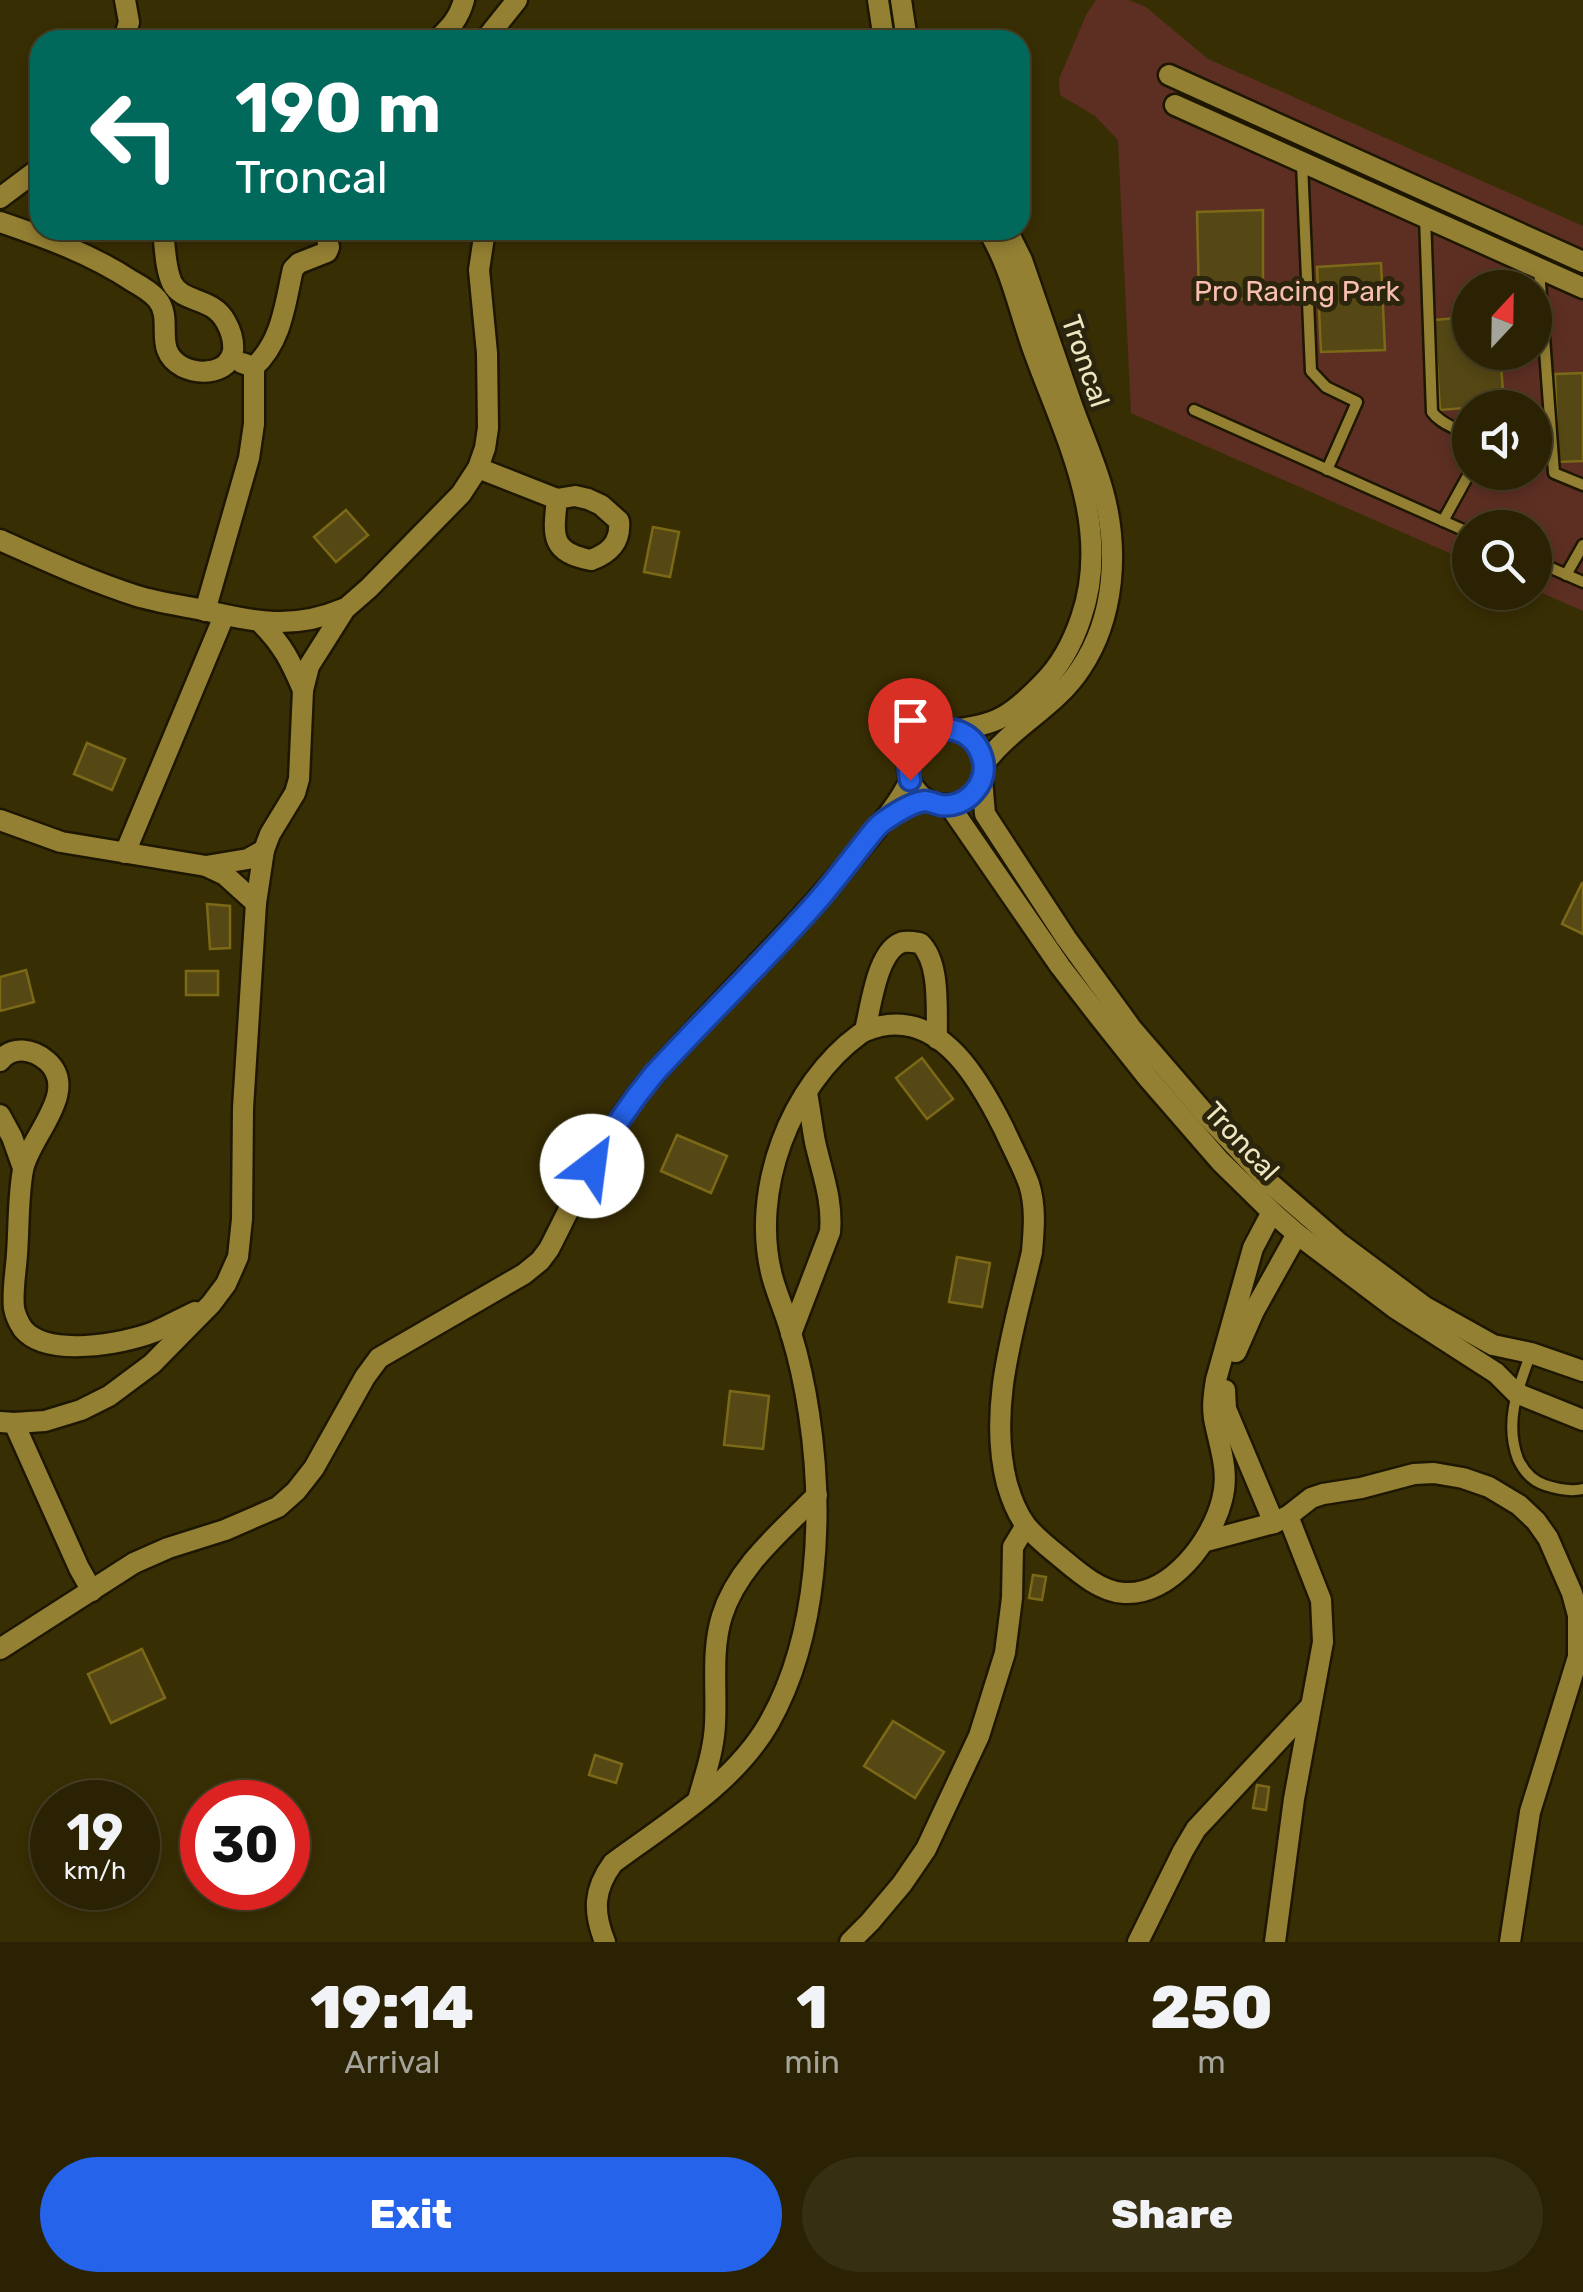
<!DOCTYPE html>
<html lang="en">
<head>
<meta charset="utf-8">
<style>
	:root { --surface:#2a2203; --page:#362f12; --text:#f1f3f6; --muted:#a5a49a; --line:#463f25; --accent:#2563eb }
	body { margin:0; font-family:Rubik,sans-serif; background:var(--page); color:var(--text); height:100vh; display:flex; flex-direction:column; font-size:38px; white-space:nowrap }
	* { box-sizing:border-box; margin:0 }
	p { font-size:32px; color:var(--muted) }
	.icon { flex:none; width:55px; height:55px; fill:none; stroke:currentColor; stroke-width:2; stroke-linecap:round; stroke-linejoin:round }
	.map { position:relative; height:1942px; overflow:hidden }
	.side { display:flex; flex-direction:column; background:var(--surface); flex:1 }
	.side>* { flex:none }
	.guide { position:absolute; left:30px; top:30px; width:1000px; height:210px; border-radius:30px; box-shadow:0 5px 15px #0003,0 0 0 2px var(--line); background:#00695c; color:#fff; overflow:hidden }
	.needle { width:65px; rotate:22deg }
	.controls { position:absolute; left:1452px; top:270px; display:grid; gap:20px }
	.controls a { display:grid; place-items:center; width:100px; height:100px; border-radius:50%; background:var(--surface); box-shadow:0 5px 15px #0003,0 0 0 2px var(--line); font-size:50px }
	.speed { position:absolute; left:30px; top:1780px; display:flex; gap:20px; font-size:50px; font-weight:700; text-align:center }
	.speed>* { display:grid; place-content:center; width:130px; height:130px; border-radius:50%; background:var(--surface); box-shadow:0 5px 15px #0003,0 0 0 2px var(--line); line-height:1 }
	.speed small { font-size:25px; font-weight:400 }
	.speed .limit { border:15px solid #d22; background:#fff; color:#111 }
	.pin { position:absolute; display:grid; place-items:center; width:85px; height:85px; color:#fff; margin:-102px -42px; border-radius:50% 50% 50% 0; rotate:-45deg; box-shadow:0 0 10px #0007 }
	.pin .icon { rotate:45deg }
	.me { position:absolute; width:110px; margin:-55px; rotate:30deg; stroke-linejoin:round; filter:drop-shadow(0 0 8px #0008) }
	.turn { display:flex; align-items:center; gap:35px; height:210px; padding:0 40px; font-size:45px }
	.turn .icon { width:130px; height:130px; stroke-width:2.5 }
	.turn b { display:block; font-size:70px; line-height:85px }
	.eta { display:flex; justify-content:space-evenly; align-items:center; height:170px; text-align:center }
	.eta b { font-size:60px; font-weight:800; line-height:70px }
	.button { display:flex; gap:20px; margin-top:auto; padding:20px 40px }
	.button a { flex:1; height:115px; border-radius:60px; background:var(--accent); color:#fff; font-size:40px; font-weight:800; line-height:115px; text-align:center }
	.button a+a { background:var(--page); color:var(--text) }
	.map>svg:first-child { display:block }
	.green { fill:#5d2f23; fill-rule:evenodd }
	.building { fill:#554815; stroke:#7c6917; stroke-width:2.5 }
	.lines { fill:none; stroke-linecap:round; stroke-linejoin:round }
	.service-casing { stroke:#1d1701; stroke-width:15 }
	.minor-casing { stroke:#1d1701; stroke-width:25 }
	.service { stroke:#948033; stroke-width:10 }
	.minor { stroke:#948033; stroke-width:20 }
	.route-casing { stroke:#184099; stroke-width:25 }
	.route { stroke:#2563eb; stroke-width:18 }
	.labels { text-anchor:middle; stroke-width:10; stroke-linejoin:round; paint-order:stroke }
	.park-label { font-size:28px; fill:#f8beaf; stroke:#2b250d }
	.street-label { font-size:28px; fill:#efe6c1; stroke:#2b250d }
</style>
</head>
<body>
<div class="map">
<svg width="1583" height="1942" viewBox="0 0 1583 1942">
	<rect width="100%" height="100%" fill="#382e04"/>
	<path class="green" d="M1096 0H1129L1146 7 1208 59 1583 226V611L1535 590V528H1470V562L1131 413 1118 140 1095 116 1060 95 1059 79 1086 15ZM1470 288H1535V352H1470ZM1470 408H1535V472H1470Z"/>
	<g class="building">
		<polygon points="1263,210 1263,299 1199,299 1197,212"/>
		<polygon points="1381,263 1385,350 1321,352 1317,267"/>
		<polygon points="1470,317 1470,352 1500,352 1504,405 1440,410 1434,320"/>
		<polygon points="1583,373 1583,461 1558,462 1555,374"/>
		<polygon points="346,510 368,535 336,562 314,537"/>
		<polygon points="653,527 679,532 670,577 644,572"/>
		<polygon points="87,743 125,759 112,790 74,774"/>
		<polygon points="1582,883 1583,883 1583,934 1562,924"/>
		<polygon points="207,904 230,906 230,948 210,949"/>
		<polygon points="26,970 34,1002 0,1011 0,977"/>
		<rect x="186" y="971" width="32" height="24"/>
		<polygon points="922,1058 953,1099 927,1119 896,1078"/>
		<polygon points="677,1135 727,1156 711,1193 661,1171"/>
		<polygon points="957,1257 990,1263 982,1307 949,1302"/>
		<polygon points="730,1391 769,1396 763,1449 724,1445"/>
		<polygon points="1033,1575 1046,1577 1042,1600 1029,1598"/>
		<polygon points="142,1649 165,1698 111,1723 88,1674"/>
		<polygon points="893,1721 944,1752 915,1798 864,1766"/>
		<polygon points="595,1755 622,1764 616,1783 589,1775"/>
		<polygon points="1257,1785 1269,1787 1266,1810 1253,1808"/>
	</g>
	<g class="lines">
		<g class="service-casing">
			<g id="service">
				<polyline points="1302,163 1311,371 1326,387 1357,402 1327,470"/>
				<path d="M1425 217 1432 412C1442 426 1459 427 1470 439"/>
				<polyline points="1539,269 1554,473 1583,485"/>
				<polyline points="1194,410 1470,533"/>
				<polyline points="1443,521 1470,472"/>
				<polyline points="1535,561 1583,582"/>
				<polyline points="1566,575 1583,545"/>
				<path d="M1531 1353C1518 1388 1504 1422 1518 1459 1524 1472 1532 1481 1545 1485 1557 1489 1570 1492 1583 1489"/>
			</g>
		</g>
		<g class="minor-casing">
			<g id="minor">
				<polyline points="878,0 884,40"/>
				<polyline points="901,0 907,40"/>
				<polyline points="124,40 129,22 125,0"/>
				<path d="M437 40C451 27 459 18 464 0"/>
				<polyline points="485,40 517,0"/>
				<polyline points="1169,75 1583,262"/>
				<polyline points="1175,105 1583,288"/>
				<polyline points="0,198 40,168"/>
				<path d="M0 222C47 238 91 254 132 281 141 286 151 292 157 299 175 320 151 350 183 367 200 375 229 374 233 351 234 341 231 331 226 322 212 296 183 304 172 283 165 268 165 246 163 230"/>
				<path d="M242 363 254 367C282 341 285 304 293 269L299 263 327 252 329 247 325 230"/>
				<path d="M478 468 557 499 575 496 588 499 601 505 619 521C621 542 610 553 591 560 550 552 553 536 557 499"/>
				<path d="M0 540C45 560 90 581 137 596 157 602 178 605 198 609 252 621 291 631 343 609"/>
				<polyline points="205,611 249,458 254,424 254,367"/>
				<path d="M261 623C283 645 291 662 303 690"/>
				<circle cx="946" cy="767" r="38"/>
				<path d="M950 730C996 726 1011 716 1043 683 1061 665 1073 642 1081 618 1113 526 1065 437 1034 352 1019 311 1011 268 988 230"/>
				<path d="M984 764C1011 727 1056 707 1081 668 1115 617 1119 549 1103 491 1095 462 1082 433 1072 405 1055 357 1039 308 1022 260L1007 230"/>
				<polyline points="982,779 985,814 1066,938 1132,1029 1207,1116 1271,1184 1339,1243 1425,1307 1493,1345 1531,1353 1583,1371"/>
				<polyline points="949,805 1060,966 1101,1019 1148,1078 1220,1161 1272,1212 1297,1234 1395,1308 1496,1373 1516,1393 1583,1420"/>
				<polyline points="0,820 61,842 206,866 248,859 264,850"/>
				<polyline points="125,853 224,616"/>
				<polyline points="206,866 225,875 256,903"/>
				<path d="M865 1030C871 1007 877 949 903 942 908 941 914 942 920 943 941 963 936 1011 937 1039"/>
				<path d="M0 1061C12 1045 33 1049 47 1061 81 1091 29 1137 23 1170 18 1197 19 1227 17 1254 16 1271 12 1291 14 1308 15 1314 19 1323 23 1329 47 1358 123 1344 154 1332 168 1326 182 1318 195 1312"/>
				<polyline points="0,1115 12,1137 23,1168"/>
				<path d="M791 1334 830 1232C833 1200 822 1173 815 1142 812 1126 810 1109 807 1093"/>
				<polyline points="1236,1352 1254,1311 1297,1234"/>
				<polyline points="1225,1390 1226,1409 1274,1523"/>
				<polyline points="0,1422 14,1423 45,1421 81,1410 109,1396 152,1364 211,1304 226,1284 238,1257 242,1219 243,1108 256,903 264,850 270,834 295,793 299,779 303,690 309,666 345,609 369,588 461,494 478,468 485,448 488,428 487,353 479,270 485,230"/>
				<polyline points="14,1423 79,1568 92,1591"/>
				<polyline points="1206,1541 1274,1523 1288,1516 1311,1498 1323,1494 1361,1488 1414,1474 1434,1473 1463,1478 1489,1487 1519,1505 1536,1521 1548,1538 1572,1593 1578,1615 1578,1657 1530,1812 1510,1942"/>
				<path d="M0 1649 134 1563 168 1548 225 1530 278 1507 296 1491 314 1468 365 1377 379 1358 524 1274 540 1261 549 1249C580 1188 609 1125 655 1073 721 999 793 931 856 854 875 830 897 808 910 780"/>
				<path d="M698 1800C705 1775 714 1750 715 1724 717 1689 711 1651 722 1616 737 1567 782 1531 817 1495"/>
				<path d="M605 1942C593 1912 593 1890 613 1863 668 1822 734 1784 769 1723 819 1635 824 1512 809 1414 805 1387 799 1359 791 1333 786 1314 777 1295 772 1276 750 1191 790 1085 860 1034 867 1029 873 1028 881 1026 943 1013 981 1083 1004 1129 1012 1147 1022 1165 1029 1184 1036 1206 1034 1229 1032 1252 1015 1326 987 1407 1007 1484 1018 1522 1029 1532 1059 1556 1077 1571 1100 1592 1124 1593 1171 1596 1212 1540 1222 1500 1230 1471 1219 1446 1214 1418 1212 1405 1214 1393 1216 1380L1253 1248 1272 1212"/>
				<polyline points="850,1942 870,1922 902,1884 926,1849 979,1736 1005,1653 1012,1598 1013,1547 1025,1527"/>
				<polyline points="1138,1942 1183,1851 1196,1829 1309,1708"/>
				<polyline points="1275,1942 1294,1799 1323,1642 1321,1600 1288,1516"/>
			</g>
		</g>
		<use href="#service" class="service"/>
		<use href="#minor" class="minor"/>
	</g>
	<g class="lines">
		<g class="route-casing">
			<path id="route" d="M592 1166C610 1133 630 1103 654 1074 709 1014 768 958 821 897 836 879 850 861 864 843 870 836 876 826 884 821 894 814 913 802 925 801 928 801 937 804 940 805 952 807 966 802 974 792 983 782 986 770 982 757 967 710 899 726 910 780"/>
		</g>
		<use href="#route" class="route"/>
	</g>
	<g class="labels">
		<g class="park-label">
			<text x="1297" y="301">Pro Racing Park</text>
		</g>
		<g class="street-label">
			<text transform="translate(1086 361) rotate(71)" y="10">Troncal</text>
			<text transform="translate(1242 1141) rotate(47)" y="10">Troncal</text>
		</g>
	</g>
</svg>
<div class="controls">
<a><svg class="needle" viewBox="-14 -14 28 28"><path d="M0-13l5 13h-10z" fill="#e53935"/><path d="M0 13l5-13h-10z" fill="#a5a49a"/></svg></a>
<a><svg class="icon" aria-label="sound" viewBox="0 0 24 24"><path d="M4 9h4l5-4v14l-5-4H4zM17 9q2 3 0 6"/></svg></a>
<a><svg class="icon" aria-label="search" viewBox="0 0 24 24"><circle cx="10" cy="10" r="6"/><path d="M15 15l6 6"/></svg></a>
</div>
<div class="speed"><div>19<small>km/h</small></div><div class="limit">30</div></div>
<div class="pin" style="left:910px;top:780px;background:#d93025"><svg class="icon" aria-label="arrive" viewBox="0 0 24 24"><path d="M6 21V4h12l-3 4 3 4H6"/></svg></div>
<svg class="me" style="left:592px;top:1166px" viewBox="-20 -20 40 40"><circle r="19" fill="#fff"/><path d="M0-13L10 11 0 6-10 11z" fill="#2563eb"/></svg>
<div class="guide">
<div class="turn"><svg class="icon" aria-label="left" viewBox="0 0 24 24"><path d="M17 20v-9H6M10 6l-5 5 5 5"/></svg><div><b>190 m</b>Troncal</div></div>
</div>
</div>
<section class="side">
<div class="eta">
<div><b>19:14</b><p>Arrival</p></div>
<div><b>1</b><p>min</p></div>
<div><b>250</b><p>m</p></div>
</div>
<div class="button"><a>Exit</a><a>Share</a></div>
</section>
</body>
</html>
